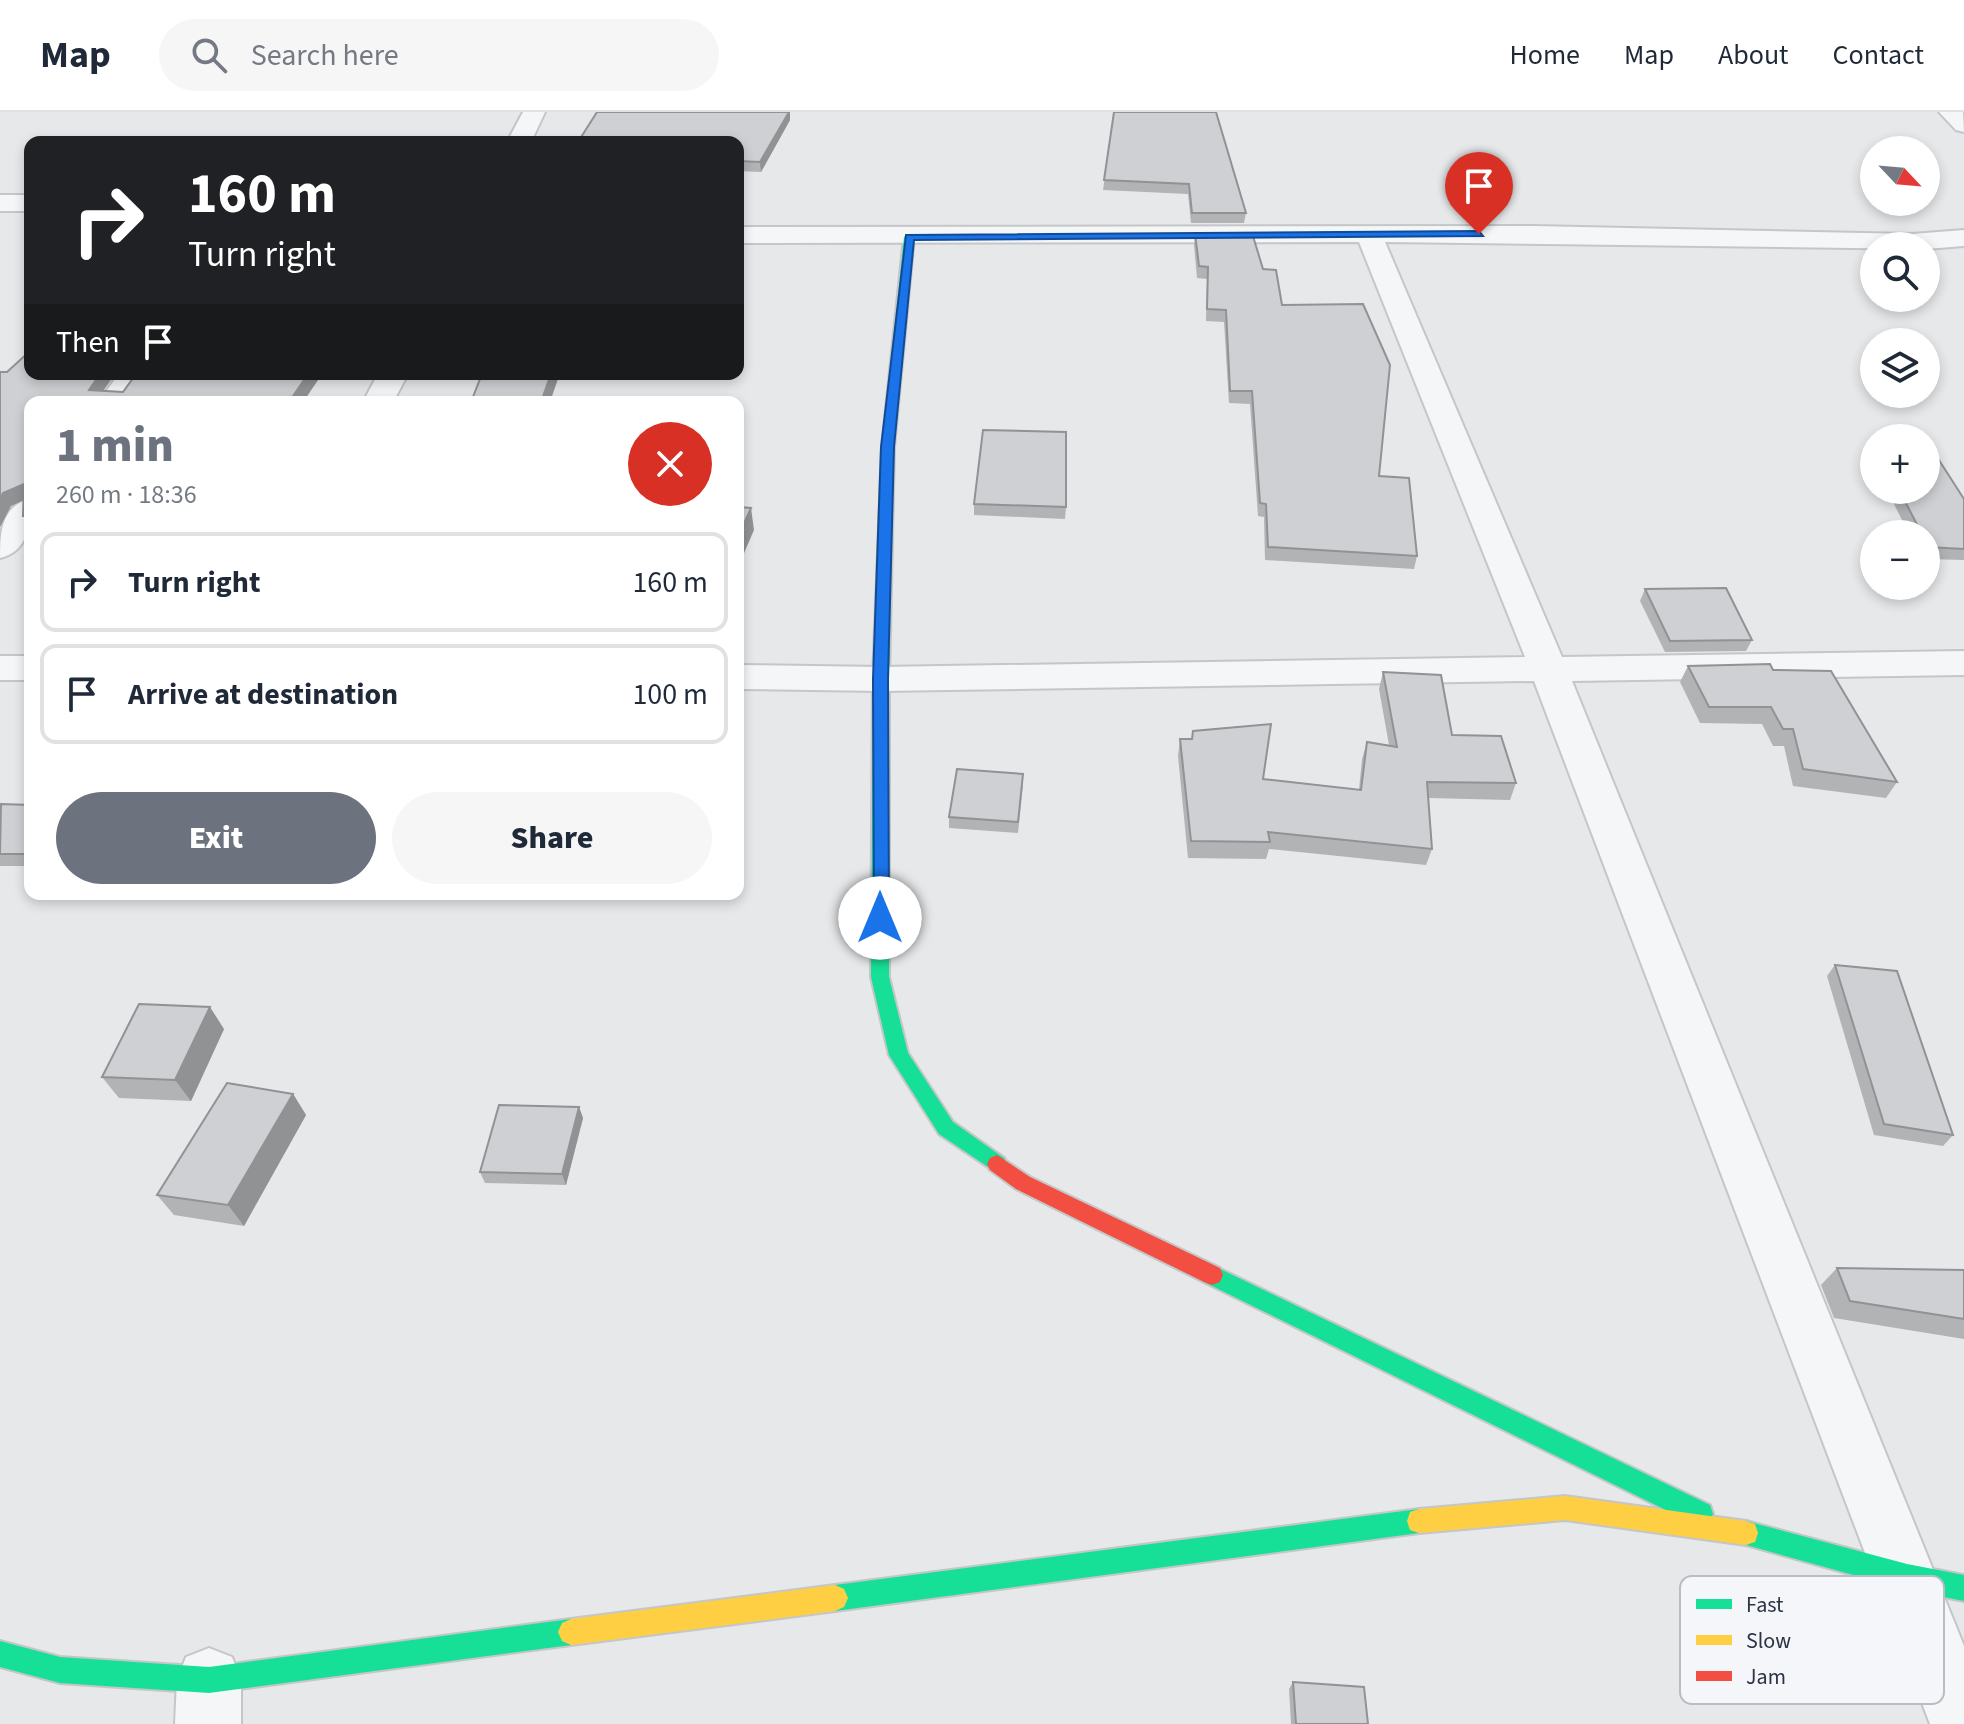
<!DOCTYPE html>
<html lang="en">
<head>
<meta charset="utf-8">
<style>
	:root { --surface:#fff; --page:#f6f6f7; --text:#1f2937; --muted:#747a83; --line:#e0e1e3; --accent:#6c737f }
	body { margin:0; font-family:"Source Sans 3",sans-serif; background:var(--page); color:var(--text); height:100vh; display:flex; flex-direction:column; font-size:30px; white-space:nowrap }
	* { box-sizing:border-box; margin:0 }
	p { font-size:26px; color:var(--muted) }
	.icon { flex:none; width:44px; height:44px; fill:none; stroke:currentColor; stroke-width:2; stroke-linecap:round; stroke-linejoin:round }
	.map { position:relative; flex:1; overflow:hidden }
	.panel { position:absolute; left:24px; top:284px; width:720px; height:504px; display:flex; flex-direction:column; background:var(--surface); border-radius:16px; box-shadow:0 4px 12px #0003 }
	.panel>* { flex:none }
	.top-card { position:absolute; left:24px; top:24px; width:720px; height:244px; border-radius:16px; box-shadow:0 4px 12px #0003; background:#202124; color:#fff; overflow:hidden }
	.needle { width:52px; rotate:116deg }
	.controls { position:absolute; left:1860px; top:24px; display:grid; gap:16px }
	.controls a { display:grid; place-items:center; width:80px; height:80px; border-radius:50%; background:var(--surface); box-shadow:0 4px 12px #0003; font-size:40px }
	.pin { position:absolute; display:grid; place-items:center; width:68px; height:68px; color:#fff; margin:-82px -34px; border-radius:50% 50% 50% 0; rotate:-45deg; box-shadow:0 0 8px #0007 }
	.pin .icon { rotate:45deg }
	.me { position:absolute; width:88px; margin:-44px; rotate:0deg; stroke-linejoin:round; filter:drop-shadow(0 0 6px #0008) }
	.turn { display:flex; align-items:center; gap:28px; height:168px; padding:0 32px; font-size:36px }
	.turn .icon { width:104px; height:104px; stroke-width:2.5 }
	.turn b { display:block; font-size:56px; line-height:68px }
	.then { display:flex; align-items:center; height:76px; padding:0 32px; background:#0003; gap:16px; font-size:30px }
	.round { display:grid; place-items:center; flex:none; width:84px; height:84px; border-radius:42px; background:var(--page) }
	.summary { display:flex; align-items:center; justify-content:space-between; height:136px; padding:0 32px }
	h1 { font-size:48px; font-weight:800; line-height:60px; color:var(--accent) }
	.action { display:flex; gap:16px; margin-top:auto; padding:16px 32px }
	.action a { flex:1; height:92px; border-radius:48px; background:var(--accent); color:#fff; font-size:32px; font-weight:800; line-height:92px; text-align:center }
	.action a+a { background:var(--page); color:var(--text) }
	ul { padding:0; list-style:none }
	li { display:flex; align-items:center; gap:24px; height:100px; margin:0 16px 12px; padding:0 16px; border:4px solid var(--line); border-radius:16px }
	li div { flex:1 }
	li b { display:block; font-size:30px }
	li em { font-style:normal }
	header { display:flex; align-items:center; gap:48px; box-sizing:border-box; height:112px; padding:0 40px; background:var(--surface); border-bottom:2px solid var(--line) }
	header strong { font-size:38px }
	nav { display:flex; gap:44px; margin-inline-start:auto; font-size:28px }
	.search { width:560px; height:72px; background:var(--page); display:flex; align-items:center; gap:20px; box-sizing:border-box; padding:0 28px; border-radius:44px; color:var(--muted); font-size:30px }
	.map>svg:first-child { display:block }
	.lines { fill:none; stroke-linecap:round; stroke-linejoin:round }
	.street-casing { stroke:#c4c6c8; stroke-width:4 }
	.fast-casing { stroke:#c4c6c8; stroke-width:4 }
	.slow-casing { stroke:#c4c6c8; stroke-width:4 }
	.jam-casing { stroke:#c4c6c8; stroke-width:4 }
	.street { fill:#f5f6f7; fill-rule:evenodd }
	.fast { fill:#16e098; fill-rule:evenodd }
	.slow { fill:#ffcf43; fill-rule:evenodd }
	.jam { fill:#f24e42; fill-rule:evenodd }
	.wall { fill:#b1b3b5 }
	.shaded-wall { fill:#909294 }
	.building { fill:#ced0d3; stroke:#909294; stroke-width:2 }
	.route { fill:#1a73e8; stroke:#114b97; stroke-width:2 }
	.key { fill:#f4f6f9; stroke:#b8bcc3; stroke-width:2 }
	.key-label { font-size:22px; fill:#2b3445 }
</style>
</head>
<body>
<header>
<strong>Map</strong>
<div class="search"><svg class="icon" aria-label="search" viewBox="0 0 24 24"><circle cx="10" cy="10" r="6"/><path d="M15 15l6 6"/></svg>Search here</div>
<nav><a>Home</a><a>Map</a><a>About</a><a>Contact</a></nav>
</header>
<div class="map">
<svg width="1964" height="1612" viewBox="0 0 1964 1612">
	<rect width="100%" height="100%" fill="#e6e8ea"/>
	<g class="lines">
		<g class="street-casing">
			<g id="street">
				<polygon points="523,0 545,0 531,30 507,30"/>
				<polygon points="1939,0 1963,0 1964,20 1956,18"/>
				<rect x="0" y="83" width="30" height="16"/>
				<polygon points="1534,114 1912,122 1964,118 1964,134 1926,137 1385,130 1562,545 1964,539 1964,563 1572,569 1964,1534 1964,1612 1930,1612 1534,569 881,579 738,577 738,553 881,555 1525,545 1359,130 738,131 738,115"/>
				<polygon points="119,262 150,262 129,290 98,290"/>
				<polygon points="378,262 408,262 393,290 363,290"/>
				<path d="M30 387C30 412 29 439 0 446 0 421 1 394 30 387Z"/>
				<rect x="0" y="544" width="30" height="24"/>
				<polygon points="209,1536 232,1545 241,1568 241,1612 175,1612 177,1568 186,1545"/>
			</g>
		</g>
		<g class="fast-casing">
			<g id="fast">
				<polygon points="909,122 914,125 894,335 889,567 889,865 908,941 953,1010 1004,1046 1007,1052 1004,1058 997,1061 939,1022 889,943 871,865 873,567 882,335 904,125"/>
				<polygon points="1212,1153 1710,1393 1713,1402 1710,1411 1701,1414 1692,1411 1204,1170 1201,1163 1204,1156"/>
				<polygon points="1419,1397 1428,1400 1431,1409 1428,1418 1419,1421 835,1499 826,1495 822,1486 826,1477 835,1473"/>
				<polygon points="1746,1409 1907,1452 1964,1463 1964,1489 1907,1478 1746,1433 1737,1430 1734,1421 1737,1412"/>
				<polygon points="571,1507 580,1511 584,1520 580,1529 571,1533 209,1581 60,1571 0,1555 0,1529 60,1545 209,1555"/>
			</g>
		</g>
		<g class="slow-casing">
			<g id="slow">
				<polygon points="1565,1384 1746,1409 1755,1412 1758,1421 1755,1430 1746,1433 1565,1408 1419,1421 1410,1418 1407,1409 1410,1400 1419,1397"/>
				<polygon points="835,1473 844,1477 848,1486 844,1495 835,1499 571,1533 562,1529 558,1520 562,1511 571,1507"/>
			</g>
		</g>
		<g class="jam-casing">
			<polygon id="jam" points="997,1043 1030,1065 1220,1156 1223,1163 1220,1170 1212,1173 1204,1170 1016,1077 990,1058 987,1052 990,1046"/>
		</g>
		<use href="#street" class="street"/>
		<use href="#fast" class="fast"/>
		<use href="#slow" class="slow"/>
		<use href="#jam" class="jam"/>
	</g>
	<g class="wall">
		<polygon points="1114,0 1246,101 1244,111 1191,111 1188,82 1103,78"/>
		<polygon points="790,8 761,60 738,59 738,30"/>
		<polygon points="1195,121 1263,157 1379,364 1417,444 1414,457 1265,448 1264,405 1258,404 1250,292 1229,291 1224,210 1206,209 1207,167 1197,166 1194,133"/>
		<polygon points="0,260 115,262 103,279 123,280 136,262 322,262 303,290 30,290 30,415 23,404 24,388 11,394 0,415"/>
		<polygon points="1874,329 1874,352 1868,340"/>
		<polygon points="1887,378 1926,378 1964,387 1964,448 1926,447 1926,422 1909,422"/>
		<polygon points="974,392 1066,395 1065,407 974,403"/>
		<polygon points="1645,477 1752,528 1746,539 1665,540 1640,489"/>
		<polygon points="1688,554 1773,558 1897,670 1886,686 1793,674 1784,634 1773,634 1762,612 1700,611 1680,570"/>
		<polygon points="1383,560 1452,623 1516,671 1510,688 1428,686 1432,737 1426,753 1269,737 1266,747 1188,746 1178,644 1180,627 1263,667 1359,678 1362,647 1367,630 1389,633 1379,577"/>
		<polygon points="1023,673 1018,721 949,716 949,705"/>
		<polygon points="30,693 30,754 0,754 0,694"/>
		<polygon points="1835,853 1953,1023 1943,1034 1874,1023 1827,864"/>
		<polygon points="224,917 191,989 119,986 102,965"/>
		<polygon points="293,982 306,1003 244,1114 174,1103 157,1083"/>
		<polygon points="579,995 583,1006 566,1073 485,1071 480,1060"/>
		<polygon points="1837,1156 1964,1158 1964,1227 1834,1206 1821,1173"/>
		<polygon points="1293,1570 1368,1612 1291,1612 1289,1577"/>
	</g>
	<g class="shaded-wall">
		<polygon points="789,0 790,0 790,8 761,60 760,50"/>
		<polygon points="100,262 115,262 95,290 89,278"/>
		<polygon points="308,262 322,262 303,290 289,290"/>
		<polygon points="551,262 559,262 559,264 550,290 541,290"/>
		<polygon points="24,372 30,385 11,394 0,415 0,387 3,381"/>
		<polygon points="751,396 754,418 738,455 738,425"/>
		<polygon points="210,895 224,917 191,989 175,968"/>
		<polygon points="293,982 306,1003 244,1114 228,1093"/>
		<polygon points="579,995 583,1006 566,1073 562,1062"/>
	</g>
	<g class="building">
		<polygon points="597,0 789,0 760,50 738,49 738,30 578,30"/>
		<polygon points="1114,0 1216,0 1246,101 1192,101 1189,72 1104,68"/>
		<polygon points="1195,121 1252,121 1263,157 1276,158 1282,193 1363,192 1390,253 1379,364 1409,366 1417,444 1268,435 1266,392 1260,391 1252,279 1230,279 1226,198 1207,197 1208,155 1199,154"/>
		<polygon points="30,239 30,262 100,262 89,278 123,280 136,262 308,262 289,290 30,290 30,404 23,404 24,372 3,381 0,387 0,260 7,260"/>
		<polygon points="482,262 551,262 541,290 471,290"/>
		<polygon points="983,318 1066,320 1066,395 974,392"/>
		<polygon points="1926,331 1928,331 1964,387 1964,437 1928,435 1926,431 1926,422 1922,422 1899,378 1926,378"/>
		<polygon points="738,395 751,396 738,425"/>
		<polygon points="1726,476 1752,528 1670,529 1645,477"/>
		<polygon points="1770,552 1773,558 1831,559 1897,670 1803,657 1793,617 1783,617 1771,595 1709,595 1688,554"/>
		<polygon points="1383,560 1441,563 1452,623 1501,624 1516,671 1427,670 1432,737 1268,720 1270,730 1191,729 1180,627 1192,627 1193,619 1271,612 1263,667 1361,678 1367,630 1397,635"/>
		<polygon points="957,657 1023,662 1018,710 949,705"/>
		<polygon points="1,692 30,693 30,742 0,742"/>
		<polygon points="1835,853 1897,859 1953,1023 1884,1012"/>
		<polygon points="139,892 210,895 175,968 102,965"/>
		<polygon points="227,971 293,982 228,1093 157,1083"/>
		<polygon points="499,993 579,995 562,1062 480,1060"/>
		<polygon points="1837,1156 1964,1158 1964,1207 1850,1189"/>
		<polygon points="1293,1570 1364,1575 1368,1612 1296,1612"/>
	</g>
	<polygon class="route" points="1479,119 1483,124 914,128 894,335 888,567 889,806 887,811 874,811 873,567 881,335 906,123"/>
	<rect x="1680" y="1464" width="264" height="128" rx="12" class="key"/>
	<rect x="1696" y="1487" width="36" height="10" fill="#16e098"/>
	<rect x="1696" y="1523" width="36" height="10" fill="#ffcf43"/>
	<rect x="1696" y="1559" width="36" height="10" fill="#f24e42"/>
	<g class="key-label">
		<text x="1746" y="1500">Fast</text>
		<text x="1746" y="1536">Slow</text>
		<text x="1746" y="1572">Jam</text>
	</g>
</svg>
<div class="controls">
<a><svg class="needle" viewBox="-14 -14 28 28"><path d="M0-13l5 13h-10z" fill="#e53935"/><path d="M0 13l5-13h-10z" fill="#747a83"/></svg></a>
<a><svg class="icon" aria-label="search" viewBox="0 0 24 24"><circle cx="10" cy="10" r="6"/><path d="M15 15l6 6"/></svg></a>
<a><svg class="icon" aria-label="layers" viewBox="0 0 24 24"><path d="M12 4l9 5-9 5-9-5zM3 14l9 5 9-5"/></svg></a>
<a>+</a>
<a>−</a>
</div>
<div class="pin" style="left:1479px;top:122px;background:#d93025"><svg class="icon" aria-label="arrive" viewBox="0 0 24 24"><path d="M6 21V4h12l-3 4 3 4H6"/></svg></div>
<svg class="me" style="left:880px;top:806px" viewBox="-20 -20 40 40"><circle r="19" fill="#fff"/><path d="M0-13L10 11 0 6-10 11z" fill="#1a73e8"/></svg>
<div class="top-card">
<div class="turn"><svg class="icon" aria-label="right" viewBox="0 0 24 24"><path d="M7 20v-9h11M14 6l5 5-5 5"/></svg><div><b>160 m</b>Turn right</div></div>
<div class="then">Then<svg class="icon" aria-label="arrive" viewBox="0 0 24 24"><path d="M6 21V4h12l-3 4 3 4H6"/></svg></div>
</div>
<section class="panel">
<div class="summary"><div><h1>1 min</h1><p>260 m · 18:36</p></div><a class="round" style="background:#d93025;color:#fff"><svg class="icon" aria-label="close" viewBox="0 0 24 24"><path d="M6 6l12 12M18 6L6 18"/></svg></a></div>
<ul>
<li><svg class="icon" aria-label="right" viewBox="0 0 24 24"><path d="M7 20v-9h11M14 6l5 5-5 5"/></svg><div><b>Turn right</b></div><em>160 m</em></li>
<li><svg class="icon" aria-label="arrive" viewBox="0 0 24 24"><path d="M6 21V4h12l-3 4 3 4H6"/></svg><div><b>Arrive at destination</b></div><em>100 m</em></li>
</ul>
<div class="action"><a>Exit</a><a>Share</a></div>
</section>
</div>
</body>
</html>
